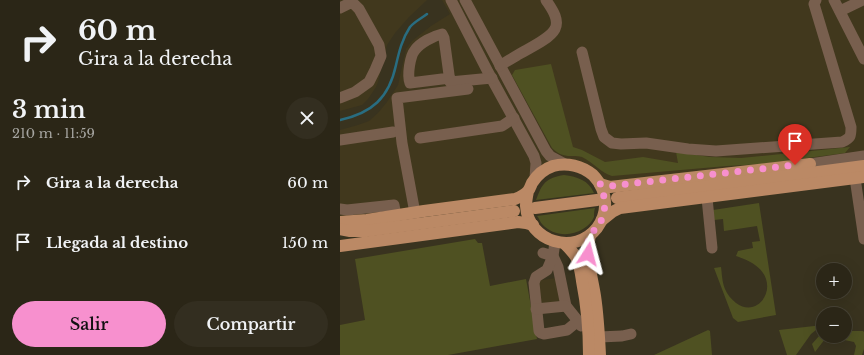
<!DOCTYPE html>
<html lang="es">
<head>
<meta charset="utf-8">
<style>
	:root { --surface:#2b2617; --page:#332e20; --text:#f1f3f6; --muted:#a6a5a1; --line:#474336; --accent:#f790ce }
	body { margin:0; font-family:"Libre Baskerville",serif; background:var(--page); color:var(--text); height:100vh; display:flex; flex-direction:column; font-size:15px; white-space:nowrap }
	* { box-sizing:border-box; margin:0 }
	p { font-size:13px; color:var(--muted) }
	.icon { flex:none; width:22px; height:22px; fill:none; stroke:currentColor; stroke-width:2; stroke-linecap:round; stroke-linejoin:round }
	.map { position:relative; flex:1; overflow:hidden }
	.drawer { display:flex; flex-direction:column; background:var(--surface); width:340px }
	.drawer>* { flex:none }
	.top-card { background:#2b2617; color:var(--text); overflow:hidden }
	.controls { position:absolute; left:476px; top:263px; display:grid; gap:8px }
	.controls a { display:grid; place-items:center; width:36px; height:36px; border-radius:50%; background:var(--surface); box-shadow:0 4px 16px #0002,0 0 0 1px var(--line); font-size:20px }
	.pin { position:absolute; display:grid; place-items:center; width:34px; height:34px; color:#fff; margin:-41px -17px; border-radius:50% 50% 50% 0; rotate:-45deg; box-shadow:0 0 4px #0007 }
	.pin .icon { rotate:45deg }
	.me { position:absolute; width:44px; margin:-22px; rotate:9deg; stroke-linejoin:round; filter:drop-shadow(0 0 3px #0008) }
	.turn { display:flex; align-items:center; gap:14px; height:84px; padding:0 12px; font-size:18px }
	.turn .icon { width:52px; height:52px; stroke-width:2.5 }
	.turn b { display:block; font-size:28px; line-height:34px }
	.round { display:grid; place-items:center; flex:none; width:42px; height:42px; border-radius:21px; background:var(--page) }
	.headline { display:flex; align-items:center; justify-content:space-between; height:68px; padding:0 12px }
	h1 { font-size:24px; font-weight:600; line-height:30px }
	.button { display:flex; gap:8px; margin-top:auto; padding:8px 12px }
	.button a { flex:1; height:46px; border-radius:24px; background:var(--accent); color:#111; font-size:16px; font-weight:600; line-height:46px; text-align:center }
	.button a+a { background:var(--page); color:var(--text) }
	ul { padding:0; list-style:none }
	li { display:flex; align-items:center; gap:12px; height:60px; padding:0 12px }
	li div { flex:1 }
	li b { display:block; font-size:15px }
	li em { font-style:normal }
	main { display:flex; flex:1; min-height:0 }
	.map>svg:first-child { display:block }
	.built { fill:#41381d }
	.green { fill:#4f5122 }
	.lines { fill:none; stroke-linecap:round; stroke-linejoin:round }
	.stream { stroke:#296d81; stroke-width:2.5 }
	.minor { stroke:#785f4e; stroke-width:11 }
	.major { stroke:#bb8965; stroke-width:12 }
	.route { stroke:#f790ce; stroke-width:7; stroke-dasharray:0 12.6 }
</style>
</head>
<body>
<main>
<section class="drawer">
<div class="top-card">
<div class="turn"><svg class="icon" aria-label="right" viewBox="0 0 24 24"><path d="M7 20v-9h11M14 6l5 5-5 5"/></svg><div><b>60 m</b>Gira a la derecha</div></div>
</div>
<div class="headline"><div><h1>3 min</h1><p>210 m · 11:59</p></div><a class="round"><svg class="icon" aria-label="close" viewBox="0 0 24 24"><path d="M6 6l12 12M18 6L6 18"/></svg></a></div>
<ul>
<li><svg class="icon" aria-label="right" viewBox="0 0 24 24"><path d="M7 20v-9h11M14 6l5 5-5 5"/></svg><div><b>Gira a la derecha</b></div><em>60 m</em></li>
<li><svg class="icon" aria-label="arrive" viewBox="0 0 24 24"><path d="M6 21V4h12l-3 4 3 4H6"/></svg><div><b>Llegada al destino</b></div><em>150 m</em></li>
</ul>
<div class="button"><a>Salir</a><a>Compartir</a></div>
</section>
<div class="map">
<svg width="524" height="355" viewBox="0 0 524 355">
	<rect width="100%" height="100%" fill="#39331f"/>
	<g class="built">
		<polygon points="0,0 87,0 69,17 55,33 47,45 38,82 36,87 28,99 22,105 0,111"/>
		<polygon points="102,0 524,0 524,166 270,187 254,176 218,165 182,196 0,218 0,130 18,125 29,121 38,113 47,102 58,85 66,49 72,41 91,26 110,14"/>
		<polygon points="216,278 220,301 200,305 196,281"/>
	</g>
	<g class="green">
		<path d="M211 64 233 147 242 150 265 162 303 157 338 163 336 152 370 157 401 158 510 147 505 153 422 164 387 166 272 176C261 173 253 162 242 157 236 155 229 157 223 155 219 154 215 151 212 148L172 75 175 70Z"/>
		<path d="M224 175C238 177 248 180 254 193L196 200C202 183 206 178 224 175Z"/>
		<path d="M419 203 436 315 398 322 393 318 374 268 381 267C382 274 382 282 385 289 387 294 391 299 396 303 419 320 442 284 415 265 410 261 402 258 396 256L398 251 413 248 412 242 420 241 417 226 384 231 383 219 374 220 373 210Z"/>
		<path d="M255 208C254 211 254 214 254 217 252 222 248 226 243 229 230 237 213 236 202 224 200 222 199 218 197 216Z"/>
		<polygon points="135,239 138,243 142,243 150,286 186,279 197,339 108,355 0,355 0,325 25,320 15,259"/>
		<polygon points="483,325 483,328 476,330 471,334 456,355 447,355 439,330"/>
		<polygon points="368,330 370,331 372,355 314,355"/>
		<polygon points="505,331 523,331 524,332 524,349 522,355 514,355 516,346 514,342 495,338 485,339 475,352 472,344 479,336 483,334 483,336 505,336"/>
	</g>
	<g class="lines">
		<path class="stream" d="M0 120C32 113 49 98 56 65 59 52 62 39 70 27 74 22 82 18 87 14"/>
		<g class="minor">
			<polyline points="111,0 148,72 194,156 196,163 195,178"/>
			<polyline points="125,0 206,151 210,156 225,164"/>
			<polyline points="494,0 524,59"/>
			<polyline points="0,8 12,2 19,9 39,45 41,56 35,70 29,82 15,92 0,98"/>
			<polyline points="500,11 523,0"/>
			<path d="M242 52 261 129 264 137 272 143 281 144 306 143 348 149 376 151 502 142C511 138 511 136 511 127L474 4 476 0"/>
			<path d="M160 66C165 62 171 59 176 56 187 49 209 40 215 29 220 19 211 8 206 0"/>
			<path d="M110 78 70 83C67 75 70 56 75 50 80 43 93 36 102 34L104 38 110 82 152 78"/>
			<polyline points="80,138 162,126 174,118"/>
			<polyline points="0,140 53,132"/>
			<polyline points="470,164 524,156"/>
			<polyline points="515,178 524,239"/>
			<polyline points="367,198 372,248"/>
			<polyline points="0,209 7,210 54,205 56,216"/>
			<polyline points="75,213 62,143 57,98 128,89"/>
			<polyline points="215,242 213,256 218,267 226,306 238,321 241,326"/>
			<polyline points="203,253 213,256 207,270 196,277 194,283 199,331 201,333 204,334 227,330 238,321"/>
			<polyline points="196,309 226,306"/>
			<polyline points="259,337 282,336 291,334"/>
		</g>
		<g class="major">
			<polyline points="260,184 270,187 470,164"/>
			<polyline points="277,198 524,166"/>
			<polyline points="195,208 257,200"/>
			<polyline points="262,220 272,212 280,208 524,177"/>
			<path d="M0 222 27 220 84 211 175 199C180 197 185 195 188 191 190 189 191 185 192 183 197 175 204 169 213 166 227 162 242 166 253 175 261 183 266 195 265 206 265 214 262 221 257 228 235 256 188 242 186 206 186 201 187 196 188 191"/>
			<polyline points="0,229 9,231 26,231 174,211"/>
			<path d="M250 235C245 256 252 276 255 296 258 316 259 335 260 355"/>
			<path d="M224 243C229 248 233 252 236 257 240 265 241 274 242 281 247 306 249 330 249 355"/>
			<polyline points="0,246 178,222 186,223 193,225"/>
		</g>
	</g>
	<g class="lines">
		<path class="route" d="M248 254C248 248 247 240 250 235 252 232 256 229 258 226 267 213 266 198 260 184L270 186 455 165"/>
	</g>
</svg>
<div class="controls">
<a>+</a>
<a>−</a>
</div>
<div class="pin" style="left:455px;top:165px;background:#d93025"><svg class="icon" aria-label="arrive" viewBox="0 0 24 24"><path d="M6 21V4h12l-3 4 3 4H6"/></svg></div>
<svg class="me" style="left:248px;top:254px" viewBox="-20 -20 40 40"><path d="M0-17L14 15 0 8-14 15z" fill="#f790ce" stroke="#fff" stroke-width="4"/></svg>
</div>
</main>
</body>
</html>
